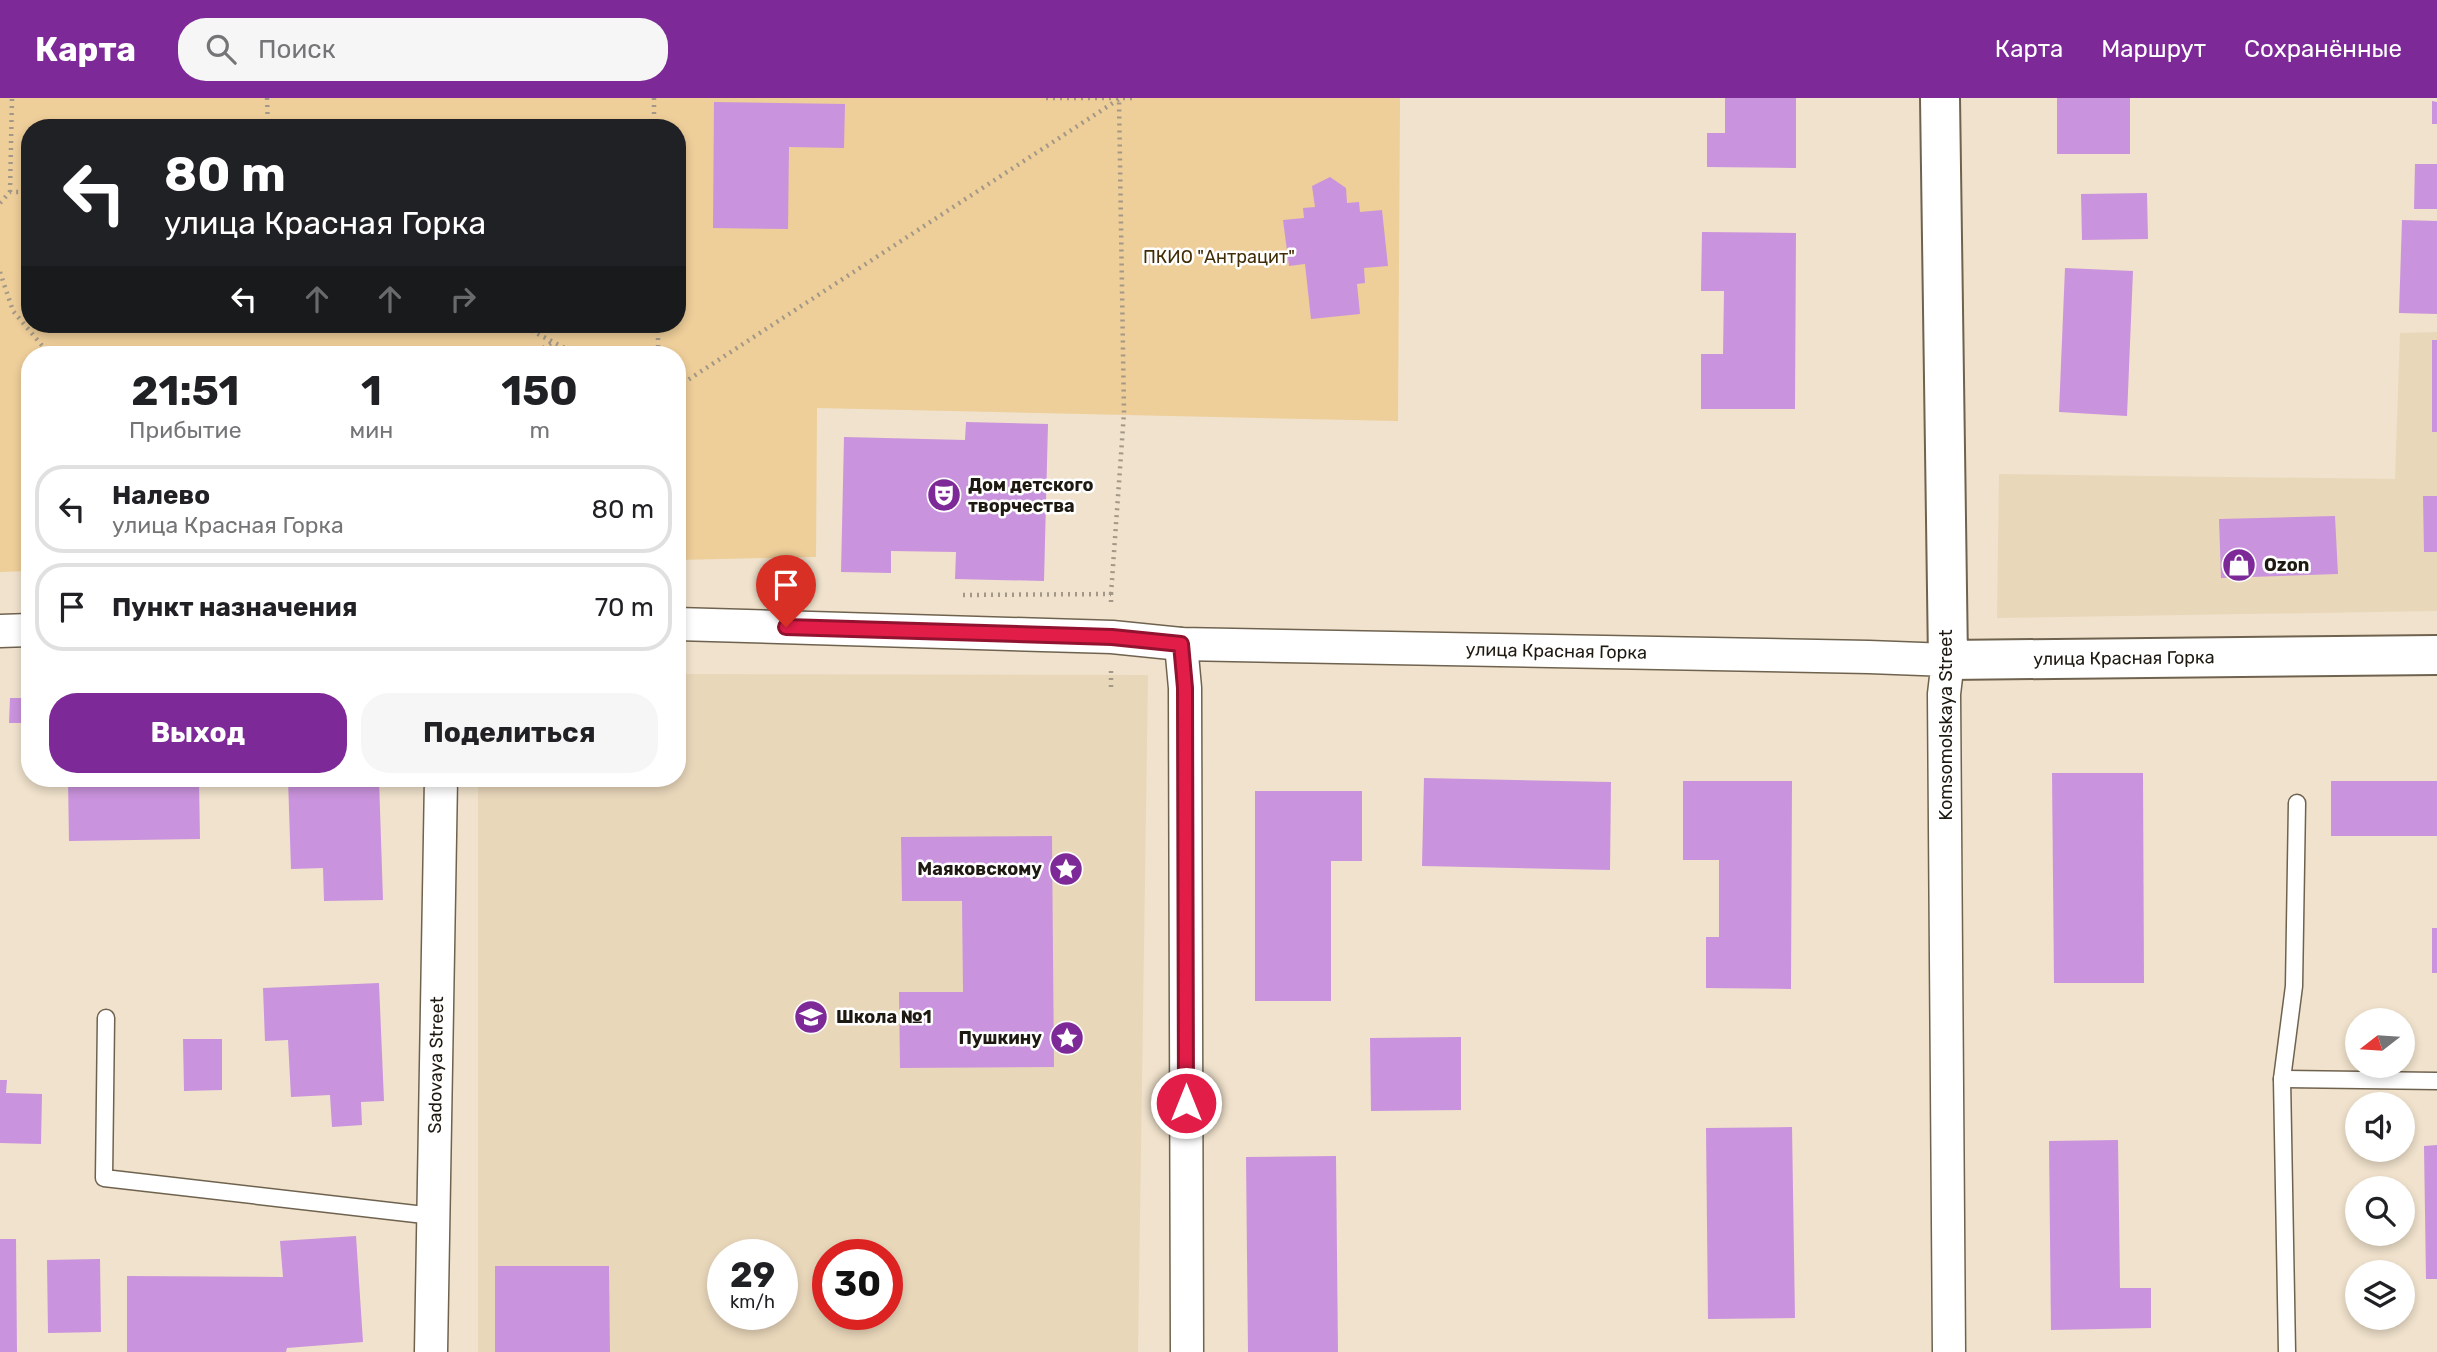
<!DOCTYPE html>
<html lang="ru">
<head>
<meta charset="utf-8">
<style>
	:root { --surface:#fff; --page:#f6f6f6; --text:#202124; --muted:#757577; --line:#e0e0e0; --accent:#7e2998 }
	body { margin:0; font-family:Rubik,sans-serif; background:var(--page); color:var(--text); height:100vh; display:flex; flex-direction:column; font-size:26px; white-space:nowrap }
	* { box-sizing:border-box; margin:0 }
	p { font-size:23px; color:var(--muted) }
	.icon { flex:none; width:38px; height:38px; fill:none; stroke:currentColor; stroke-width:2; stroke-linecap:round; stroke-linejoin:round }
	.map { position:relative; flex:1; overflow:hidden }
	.drawer { position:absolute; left:21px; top:248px; width:665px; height:441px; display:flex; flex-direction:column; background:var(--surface); border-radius:28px; box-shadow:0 4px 10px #0003 }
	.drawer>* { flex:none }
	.banner { position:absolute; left:21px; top:21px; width:665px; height:214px; border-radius:28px; box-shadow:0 4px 10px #0003; background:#202124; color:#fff; overflow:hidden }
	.needle { width:46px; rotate:253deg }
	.controls { position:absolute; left:2345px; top:910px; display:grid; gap:14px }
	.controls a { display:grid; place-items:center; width:70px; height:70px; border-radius:50%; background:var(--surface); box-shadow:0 4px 10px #0003; font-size:35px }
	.speed { position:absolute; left:707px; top:1141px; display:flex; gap:14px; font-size:35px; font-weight:700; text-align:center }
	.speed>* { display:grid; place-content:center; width:91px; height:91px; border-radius:50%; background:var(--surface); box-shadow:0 4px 10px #0003; line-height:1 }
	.speed small { font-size:18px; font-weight:400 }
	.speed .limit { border:10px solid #d22; background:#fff; color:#111 }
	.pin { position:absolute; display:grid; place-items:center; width:60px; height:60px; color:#fff; margin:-72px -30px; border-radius:50% 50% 50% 0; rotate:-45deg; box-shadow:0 0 7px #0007 }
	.pin .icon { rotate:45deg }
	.me { position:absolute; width:77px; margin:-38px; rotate:0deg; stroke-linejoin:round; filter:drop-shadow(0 0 5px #0008) }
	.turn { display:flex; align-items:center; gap:24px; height:147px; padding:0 28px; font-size:32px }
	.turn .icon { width:91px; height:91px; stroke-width:2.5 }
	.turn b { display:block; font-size:49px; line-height:60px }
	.lanes { display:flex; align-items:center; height:66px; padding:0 28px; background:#0003; justify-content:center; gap:35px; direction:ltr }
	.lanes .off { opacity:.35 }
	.eta { display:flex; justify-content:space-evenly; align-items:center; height:119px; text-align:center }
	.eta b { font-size:42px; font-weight:700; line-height:49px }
	.primary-button { display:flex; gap:14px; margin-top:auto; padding:14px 28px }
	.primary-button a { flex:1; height:80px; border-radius:28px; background:var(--accent); color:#fff; font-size:28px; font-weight:700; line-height:80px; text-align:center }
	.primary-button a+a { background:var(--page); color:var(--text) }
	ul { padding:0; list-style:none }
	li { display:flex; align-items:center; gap:21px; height:88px; margin:0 14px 10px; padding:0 14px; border:4px solid var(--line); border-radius:28px }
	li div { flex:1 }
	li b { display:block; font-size:26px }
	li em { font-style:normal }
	header { display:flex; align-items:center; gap:42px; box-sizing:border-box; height:98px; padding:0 35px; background:var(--accent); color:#fff }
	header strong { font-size:33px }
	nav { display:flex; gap:38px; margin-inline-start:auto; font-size:24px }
	.search { width:490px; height:63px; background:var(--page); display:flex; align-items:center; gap:18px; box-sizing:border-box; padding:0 24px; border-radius:28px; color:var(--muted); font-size:26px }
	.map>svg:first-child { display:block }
	.built { fill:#e9d7ba; fill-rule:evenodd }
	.green { fill:#eece99; fill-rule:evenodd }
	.building { fill:#ca93dd }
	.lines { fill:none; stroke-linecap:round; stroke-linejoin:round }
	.service-casing { stroke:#6f634f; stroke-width:19 }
	.minor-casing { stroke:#6f634f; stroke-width:35 }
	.tertiary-casing { stroke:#6f634f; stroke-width:42 }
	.path { stroke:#a39887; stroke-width:4.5; stroke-dasharray:2 5; stroke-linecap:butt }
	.service { stroke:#fff; stroke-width:16 }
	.minor { stroke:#fff; stroke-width:32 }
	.tertiary { stroke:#fff; stroke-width:38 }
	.route-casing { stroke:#92132f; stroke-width:18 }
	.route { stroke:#e11d48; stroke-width:12 }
	.labels { text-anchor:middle; stroke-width:5; stroke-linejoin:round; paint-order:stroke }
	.park-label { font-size:18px; fill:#422e06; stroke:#fff }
	.poi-label { font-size:18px; font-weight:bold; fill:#1e1911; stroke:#fff; text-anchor:start }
	.street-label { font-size:18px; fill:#1e1911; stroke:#fff }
</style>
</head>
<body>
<header>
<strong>Карта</strong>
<div class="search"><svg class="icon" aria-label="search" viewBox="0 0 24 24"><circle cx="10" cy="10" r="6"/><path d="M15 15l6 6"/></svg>Поиск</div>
<nav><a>Карта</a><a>Маршрут</a><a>Сохранённые</a></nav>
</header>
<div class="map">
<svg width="2437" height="1254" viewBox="0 0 2437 1254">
	<rect width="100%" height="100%" fill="#f0e2cc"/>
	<g class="built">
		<polygon points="2437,234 2437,513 1997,520 1999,376 2395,381 2400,235"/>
		<path d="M677 576 1148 577 1138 1254H478V681H677ZM723 1157H782V1216H723ZM828 1157H887V1216H828Z"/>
	</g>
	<path class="green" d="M0 0H1400L1398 323 817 310 816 459 677 462V257H30V473L0 474ZM30 30H677V226H30Z"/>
	<g class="building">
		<polygon points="1725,0 1796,0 1796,70 1707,69 1707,35 1725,35"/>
		<rect x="2057" y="0" width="73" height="56"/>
		<polygon points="2432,3 2437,4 2437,26 2432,26"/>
		<polygon points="714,4 845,6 844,50 789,49 788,131 713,130"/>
		<polygon points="2415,66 2437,66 2437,111 2414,111"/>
		<polygon points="1330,79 1346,90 1347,105 1359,104 1360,114 1382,112 1388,168 1364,170 1365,185 1357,186 1360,216 1311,221 1305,166 1289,168 1283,122 1304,120 1303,110 1315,109 1312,88"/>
		<polygon points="2147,95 2148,141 2082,142 2081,96"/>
		<polygon points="2402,122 2437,123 2437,216 2399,215"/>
		<polygon points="1702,134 1796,135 1795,311 1701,311 1701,256 1723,256 1724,193 1701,193"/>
		<polygon points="2065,170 2133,173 2127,318 2059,314"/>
		<rect x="2432" y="242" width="5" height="92"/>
		<polygon points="966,324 1048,326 1044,483 955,481 956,454 891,453 891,475 841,474 844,339 965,342"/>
		<polygon points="2423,398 2437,398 2437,454 2424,454"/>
		<polygon points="2335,418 2338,476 2221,480 2219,421"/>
		<polygon points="10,600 30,600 30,625 9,625"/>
		<polygon points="2052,675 2143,675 2144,885 2054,885"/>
		<polygon points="1424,680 1611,684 1610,772 1422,768"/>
		<polygon points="68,681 199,681 200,741 69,743"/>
		<polygon points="288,681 379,681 383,802 324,803 323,770 291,771"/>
		<polygon points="1683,683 1792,683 1791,891 1706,890 1706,839 1719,839 1719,762 1683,762"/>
		<rect x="2331" y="683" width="106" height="55"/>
		<polygon points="1255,693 1362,693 1362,763 1331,763 1331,903 1255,903"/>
		<polygon points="1052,738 1054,969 900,970 899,894 963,894 962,803 902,803 901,739"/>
		<rect x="2432" y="830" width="5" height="45"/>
		<polygon points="379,885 384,1003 361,1004 362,1027 332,1029 330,997 291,999 288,942 265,943 263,890"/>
		<polygon points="1461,939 1461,1012 1371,1013 1370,940"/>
		<polygon points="183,941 222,941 222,992 184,993"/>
		<polygon points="0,982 7,982 6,995 42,996 41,1046 0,1045"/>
		<polygon points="1792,1029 1795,1220 1708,1221 1706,1030"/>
		<polygon points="2118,1042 2120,1190 2151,1190 2151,1230 2051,1232 2049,1043"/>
		<polygon points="2437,1047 2437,1181 2426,1181 2424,1048"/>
		<polygon points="1336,1058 1338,1254 1248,1254 1246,1059"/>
		<polygon points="356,1138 363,1244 287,1250 286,1254 127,1254 127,1178 283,1179 280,1143"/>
		<polygon points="0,1141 16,1141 17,1254 0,1254"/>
		<polygon points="100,1161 101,1234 48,1235 47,1162"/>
		<polygon points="495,1168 609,1168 610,1254 495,1254"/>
	</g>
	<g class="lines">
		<g class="service-casing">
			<g id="service">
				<polyline points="106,920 104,1080 433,1118"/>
				<polyline points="2282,981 2437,983"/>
				<polyline points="2287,1254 2282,981 2294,888 2297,705"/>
			</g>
		</g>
		<g class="minor-casing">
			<g id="minor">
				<path id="s1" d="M677 526 1112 539 1181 546 1869 559 1948 562 1944 596 1949 1254"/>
				<polyline points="0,533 30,532"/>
				<polyline points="1181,546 1185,590 1187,1254"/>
				<path id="s2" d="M431 1254 441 681"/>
			</g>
		</g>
		<g class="tertiary-casing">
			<g id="tertiary">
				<path id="s3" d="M1940 0 1948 562 2437 557"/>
			</g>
		</g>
		<g class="path">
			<polyline points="267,0 268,30"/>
			<polyline points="654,0 654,30"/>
			<polyline points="1046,0 1137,0"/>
			<polyline points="10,94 12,0"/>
			<polyline points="0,105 10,94 30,94"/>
			<polyline points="0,174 13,213 50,257"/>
			<polyline points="519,226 578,257"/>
			<polyline points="658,226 658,257"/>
			<polyline points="531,257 553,244"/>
			<polyline points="677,289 1119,1"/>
			<polyline points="1111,496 1124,315 1119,2"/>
			<polyline points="963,497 1111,496 1111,504"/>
			<polyline points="1111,589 1111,572"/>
		</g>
		<use href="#service" class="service"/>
		<use href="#minor" class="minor"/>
		<use href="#tertiary" class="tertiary"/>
	</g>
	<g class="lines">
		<g class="route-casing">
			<polyline id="route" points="786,529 1112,539 1181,546 1185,590 1186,1005"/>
		</g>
		<use href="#route" class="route"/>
	</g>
	<defs>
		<g id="theatre-disc" transform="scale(1.75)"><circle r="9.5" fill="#7e2998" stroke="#fff"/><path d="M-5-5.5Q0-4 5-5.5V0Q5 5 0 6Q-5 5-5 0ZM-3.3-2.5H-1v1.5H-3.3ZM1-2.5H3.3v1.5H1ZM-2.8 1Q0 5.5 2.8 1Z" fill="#fff"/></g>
		<g id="shop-disc" transform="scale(1.75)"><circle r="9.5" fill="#7e2998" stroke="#fff"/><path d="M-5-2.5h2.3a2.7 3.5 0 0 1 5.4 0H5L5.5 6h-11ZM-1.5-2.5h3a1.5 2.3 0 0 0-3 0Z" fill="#fff"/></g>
		<g id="sight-disc" transform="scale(1.75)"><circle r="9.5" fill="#7e2998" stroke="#fff"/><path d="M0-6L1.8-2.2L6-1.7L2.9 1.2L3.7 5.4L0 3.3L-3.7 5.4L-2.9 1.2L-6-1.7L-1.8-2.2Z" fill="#fff"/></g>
		<g id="school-disc" transform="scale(1.75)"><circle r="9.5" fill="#7e2998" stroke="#fff"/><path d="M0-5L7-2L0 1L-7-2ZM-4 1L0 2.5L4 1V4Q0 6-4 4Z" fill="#fff"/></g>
	</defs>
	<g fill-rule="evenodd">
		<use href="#theatre-disc" x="944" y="397"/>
		<use href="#shop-disc" x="2239" y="467"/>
		<use href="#sight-disc" x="1066" y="771"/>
		<use href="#school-disc" x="811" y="919"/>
		<use href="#sight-disc" x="1067" y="940"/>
	</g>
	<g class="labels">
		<g class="park-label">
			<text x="1219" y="165">ПКИО "Антрацит"</text>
		</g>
		<g class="poi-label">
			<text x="968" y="393">Дом детского<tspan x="968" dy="21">творчества</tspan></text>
			<text x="2264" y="473">Ozon</text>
			<text x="1042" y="777" text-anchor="end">Маяковскому</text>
			<text x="836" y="925">Школа №1</text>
			<text x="1042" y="946" text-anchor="end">Пушкину</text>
		</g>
		<g class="street-label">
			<text dy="6" stroke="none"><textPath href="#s1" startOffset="880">улица Красная Горка</textPath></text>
			<text dy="6" stroke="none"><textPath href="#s3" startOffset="738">улица Красная Горка</textPath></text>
			<text transform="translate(1946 627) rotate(-90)" y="6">Komsomolskaya Street</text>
			<text dy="6" stroke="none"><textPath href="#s2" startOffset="287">Sadovaya Street</textPath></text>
		</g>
	</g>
</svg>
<div class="controls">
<a><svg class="needle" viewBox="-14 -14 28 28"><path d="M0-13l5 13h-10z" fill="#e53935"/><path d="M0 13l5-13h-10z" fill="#757577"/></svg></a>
<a><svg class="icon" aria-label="sound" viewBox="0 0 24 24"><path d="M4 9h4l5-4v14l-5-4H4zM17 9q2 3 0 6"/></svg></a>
<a><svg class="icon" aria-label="search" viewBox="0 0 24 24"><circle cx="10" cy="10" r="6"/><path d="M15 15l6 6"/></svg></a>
<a><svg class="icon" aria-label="layers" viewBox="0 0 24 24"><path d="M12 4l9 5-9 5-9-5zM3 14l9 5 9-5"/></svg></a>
</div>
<div class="speed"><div>29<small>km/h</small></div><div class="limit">30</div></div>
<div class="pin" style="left:786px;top:529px;background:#d93025"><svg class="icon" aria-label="arrive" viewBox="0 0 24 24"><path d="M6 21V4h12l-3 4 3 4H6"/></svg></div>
<svg class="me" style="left:1186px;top:1005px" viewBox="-20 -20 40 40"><circle r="17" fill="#e11d48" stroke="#fff" stroke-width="3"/><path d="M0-11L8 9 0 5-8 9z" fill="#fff"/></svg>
<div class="banner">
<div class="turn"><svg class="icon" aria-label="left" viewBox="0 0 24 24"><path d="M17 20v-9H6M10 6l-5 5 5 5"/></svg><div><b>80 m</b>улица Красная Горка</div></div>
<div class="lanes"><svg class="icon" aria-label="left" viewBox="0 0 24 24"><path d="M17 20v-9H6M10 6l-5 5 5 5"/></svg><svg class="icon off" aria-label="ahead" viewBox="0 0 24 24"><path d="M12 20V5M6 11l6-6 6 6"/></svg><svg class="icon off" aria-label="ahead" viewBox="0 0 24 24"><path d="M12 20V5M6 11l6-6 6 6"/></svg><svg class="icon off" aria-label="right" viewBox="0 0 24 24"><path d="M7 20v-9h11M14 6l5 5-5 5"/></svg></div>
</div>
<section class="drawer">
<div class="eta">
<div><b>21:51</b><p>Прибытие</p></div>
<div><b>1</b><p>мин</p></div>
<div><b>150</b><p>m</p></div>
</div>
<ul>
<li><svg class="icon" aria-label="left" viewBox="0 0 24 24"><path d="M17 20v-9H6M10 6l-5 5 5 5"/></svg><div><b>Налево</b><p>улица Красная Горка</p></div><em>80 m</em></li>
<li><svg class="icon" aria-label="arrive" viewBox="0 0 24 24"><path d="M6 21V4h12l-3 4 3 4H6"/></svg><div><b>Пункт назначения</b></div><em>70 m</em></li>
</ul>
<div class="primary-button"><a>Выход</a><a>Поделиться</a></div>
</section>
</div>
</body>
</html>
